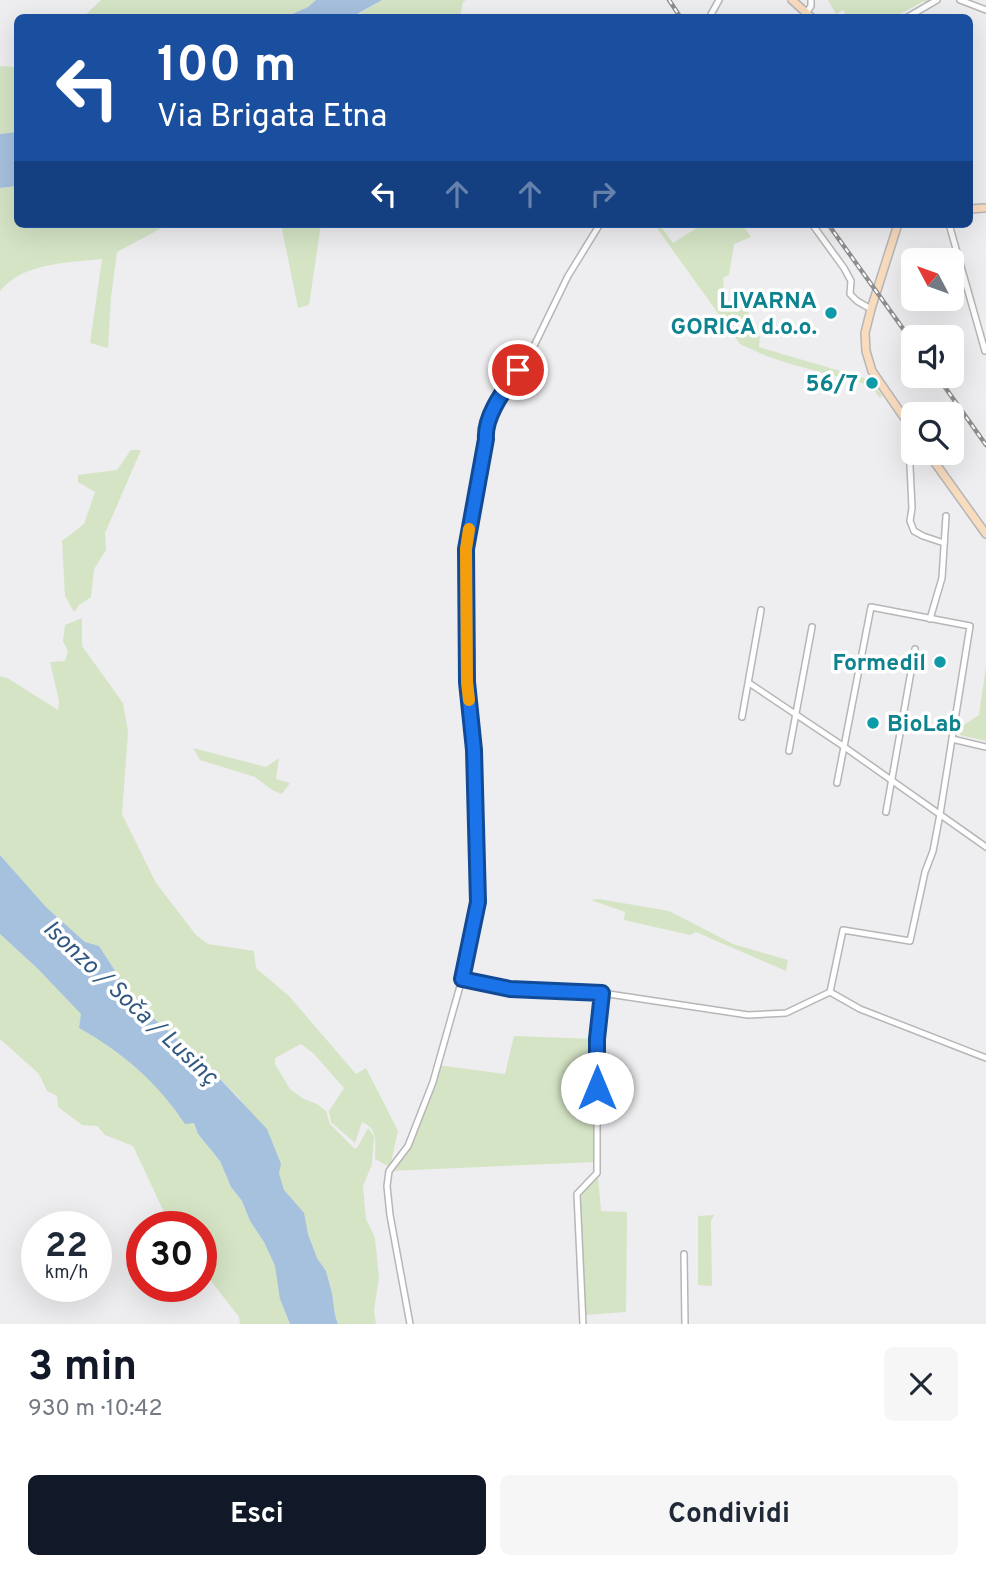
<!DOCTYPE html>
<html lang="it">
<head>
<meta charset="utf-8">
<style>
	:root { --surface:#fff; --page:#f6f6f7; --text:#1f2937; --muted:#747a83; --accent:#111827 }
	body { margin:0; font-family:Overpass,sans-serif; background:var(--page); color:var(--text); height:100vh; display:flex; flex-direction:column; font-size:26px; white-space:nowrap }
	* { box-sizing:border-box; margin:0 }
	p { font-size:23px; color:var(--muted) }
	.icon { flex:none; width:38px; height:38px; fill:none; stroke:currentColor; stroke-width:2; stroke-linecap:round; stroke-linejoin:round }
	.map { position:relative; height:1324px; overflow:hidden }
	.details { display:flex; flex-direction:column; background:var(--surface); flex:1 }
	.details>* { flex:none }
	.guide { position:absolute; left:14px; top:14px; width:959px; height:214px; border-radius:10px; box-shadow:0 7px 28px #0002; background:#1a4fa0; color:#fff; overflow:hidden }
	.needle { width:46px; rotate:311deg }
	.fabs { position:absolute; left:901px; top:248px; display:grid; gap:14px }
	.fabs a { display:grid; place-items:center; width:63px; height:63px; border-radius:10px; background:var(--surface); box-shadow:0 7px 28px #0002; font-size:35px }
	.speed { position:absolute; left:21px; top:1211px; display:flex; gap:14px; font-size:35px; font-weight:700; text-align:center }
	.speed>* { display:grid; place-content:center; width:91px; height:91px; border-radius:50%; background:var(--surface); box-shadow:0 7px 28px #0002; line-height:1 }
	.speed small { font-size:18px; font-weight:400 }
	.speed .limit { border:10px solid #d22; background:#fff; color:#111 }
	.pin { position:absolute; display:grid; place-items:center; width:60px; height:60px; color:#fff; margin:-30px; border:4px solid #fff; border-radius:50%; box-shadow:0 2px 7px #0007 }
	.me { position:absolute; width:77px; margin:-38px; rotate:0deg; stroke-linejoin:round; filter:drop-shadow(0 0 5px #0008) }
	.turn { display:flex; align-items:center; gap:24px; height:147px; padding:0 28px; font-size:32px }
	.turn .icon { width:91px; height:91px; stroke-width:2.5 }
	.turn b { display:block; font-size:49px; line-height:60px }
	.lanes { display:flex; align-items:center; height:66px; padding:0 28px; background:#0003; justify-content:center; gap:35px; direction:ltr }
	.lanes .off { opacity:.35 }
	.round { display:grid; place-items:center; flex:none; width:74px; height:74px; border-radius:10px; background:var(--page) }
	.head { display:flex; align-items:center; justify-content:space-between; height:119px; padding:0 28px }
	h1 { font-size:42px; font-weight:700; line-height:52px; color:var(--accent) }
	.action { display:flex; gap:14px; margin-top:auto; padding:14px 28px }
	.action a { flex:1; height:80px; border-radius:10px; background:var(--accent); color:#fff; font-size:28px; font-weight:700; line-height:80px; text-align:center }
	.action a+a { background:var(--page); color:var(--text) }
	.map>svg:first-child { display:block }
	.green { fill:#d5e4c5 }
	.water { fill:#a6c1de }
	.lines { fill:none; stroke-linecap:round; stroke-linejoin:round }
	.street-casing { stroke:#b6b5b8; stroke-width:8 }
	.secondary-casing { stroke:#b6b5b8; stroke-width:10 }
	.street { stroke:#fff; stroke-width:5 }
	.secondary { stroke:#f9dcbe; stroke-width:7 }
	.rail-casing { stroke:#8e8e8f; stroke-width:4.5 }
	.rail { stroke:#fff; stroke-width:2; stroke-dasharray:5; stroke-linecap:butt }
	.route-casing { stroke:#114b97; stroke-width:18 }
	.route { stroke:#1a73e8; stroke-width:12 }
	.slow { stroke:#f59e0b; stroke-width:12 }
	.culture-dot { fill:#0f9aa8; stroke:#fff; stroke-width:2.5 }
	.labels { text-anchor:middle; stroke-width:7; stroke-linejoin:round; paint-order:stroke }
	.culture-label { font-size:23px; font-weight:bold; fill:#0d838f; stroke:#fff; text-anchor:end }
	.water-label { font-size:24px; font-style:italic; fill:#315881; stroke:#fff }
</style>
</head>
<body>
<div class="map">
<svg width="986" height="1324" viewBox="0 0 986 1324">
	<rect width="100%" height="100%" fill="#eeeef0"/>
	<g class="green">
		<polygon points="101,0 316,0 308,7 285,17 82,18"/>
		<polygon points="382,0 466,0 463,2 460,17 352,18"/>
		<polygon points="828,0 933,0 927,3 924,1 893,18 846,17 847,16 843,10 836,14"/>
		<polygon points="0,66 17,67 17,132 0,134"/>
		<path d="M17 186 18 224H169L117 252 111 297 108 348 90 343 102 259C68 263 24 262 0 291V188Z"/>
		<polygon points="281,224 321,224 309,305 298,308"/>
		<polygon points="654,224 659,224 673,243 703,224 742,224 751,237 734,244 729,275 723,278 724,294 720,302 722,306 735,302 749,312 745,331 760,336 759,347 871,380 882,395 880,398 870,385 790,364 764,355 740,344"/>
		<polygon points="131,450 141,450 105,533 106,550 94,569 91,597 79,605 74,612 65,596 62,541 84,524 95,492 78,482 78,475 117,470"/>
		<path d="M82 618V646L123 703 128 732 122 814 156 883 196 935 208 944 254 951 256 968 289 996 356 1074 366 1068 398 1131 390 1167 375 1159C375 1144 379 1129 362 1122L355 1143 331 1122 329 1111 344 1088 314 1054 301 1044 275 1058V1064L290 1089 304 1099 317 1104 326 1111 330 1124 354 1148H357L368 1128 374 1136 372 1164 363 1186 366 1219 375 1238 379 1278 374 1310 376 1324H338L335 1315 332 1293 326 1271 317 1258 308 1234 303 1213 284 1190 279 1173 248 1110 239 1098 206 1064 136 1003 99 946 85 942 46 907 0 855V676L9 679 58 710 59 701 50 662 65 661 68 651 63 641 65 625Z"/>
		<polygon points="986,666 986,741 960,735 959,728 979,715"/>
		<polygon points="193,748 266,767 279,758 276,779 290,783 282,794 272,790 255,777 200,760"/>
		<polygon points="599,899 669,911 733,944 788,960 786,971 696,932 690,935 624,920 625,912 591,900"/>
		<path d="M0 934 38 969 82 1014 79 1028C122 1051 158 1083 185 1123H194L198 1134 220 1161 231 1187 242 1201 250 1221 264 1242 275 1266 287 1317 290 1324H240L239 1317 201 1268V1227H171L133 1146 105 1135 97 1126 82 1125 58 1107 57 1096 47 1091 39 1074 0 1039Z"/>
		<polygon points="514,1036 597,1039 597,1162 389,1171 408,1146 437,1065 505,1074"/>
		<polygon points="598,1177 601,1211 627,1212 626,1312 585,1315 580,1195"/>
		<polygon points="714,1215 711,1221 712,1286 698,1285 698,1216"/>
	</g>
	<g class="water">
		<polygon points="316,0 382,0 352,17 285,17 308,7"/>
		<polygon points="17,132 17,186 0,188 0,134"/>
		<path d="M0 855 46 907 85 942 99 946 136 1003 206 1064 267 1129 281 1164 279 1173 284 1190 304 1213 308 1234 317 1258 326 1271 332 1293 335 1315 338 1324H290L280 1299 275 1266 264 1242 250 1221 242 1201 231 1187 220 1161 198 1134 194 1123 185 1124C158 1083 121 1051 79 1028L81 1014 38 969 0 934Z"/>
	</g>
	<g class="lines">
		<g class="street-casing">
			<g id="street">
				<polyline points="960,0 986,10"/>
				<polyline points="807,12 811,6 811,0"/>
				<polyline points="709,18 719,0"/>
				<polyline points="906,18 937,0"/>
				<polyline points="812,224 844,268 851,281 850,294 857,301 871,309"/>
				<polyline points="949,224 985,351"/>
				<polyline points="909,445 912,508 910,521 914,531 923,536 944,543"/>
				<polyline points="930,619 942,578 946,516"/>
				<polyline points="749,683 843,746 986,847"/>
				<polyline points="742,717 761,610"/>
				<polyline points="952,739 986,747"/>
				<polyline points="789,751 812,627"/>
				<polyline points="886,812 915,649"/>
				<polyline points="462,979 510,989 602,993 748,1015 786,1013 830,992 860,1009 986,1058"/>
				<polyline points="830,992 843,930 910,941 925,872 933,851 940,814 970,626 871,607 837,783"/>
				<polyline points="684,1254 685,1324"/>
				<polyline points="410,1324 390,1215 387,1186 389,1171 408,1146 433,1082 462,979 478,902 474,750 467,682 466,549 486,439 487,422 503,393 533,348 568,276 600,224"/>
				<polyline points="583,1324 577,1194 597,1173 597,1039 602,993"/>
			</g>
		</g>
		<g class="secondary-casing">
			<g id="secondary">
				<polyline points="792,0 812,18"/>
				<polyline points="970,209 984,208"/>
				<polyline points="898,224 871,309 865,333 866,351 872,371 914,432"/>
				<polyline points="928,453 986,534"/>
			</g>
		</g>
		<use href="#street" class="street"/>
		<use href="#secondary" class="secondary"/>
		<g class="rail-casing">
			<g id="rail">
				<polyline points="669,0 681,18"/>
				<polyline points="828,224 914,344"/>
				<polyline points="937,376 986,445"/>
			</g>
		</g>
		<use href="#rail" class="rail"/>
	</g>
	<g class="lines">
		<g class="route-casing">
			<path id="route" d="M518 370C505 389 484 416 486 439L466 549 467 682 474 750 478 902 462 979 510 989 602 993 597 1039V1088"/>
		</g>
		<use href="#route" class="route"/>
		<polyline class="slow" points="469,700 467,682 466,549 469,529"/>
	</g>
	<g class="culture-dot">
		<circle cx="831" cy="313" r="7"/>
		<circle cx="872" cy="383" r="7"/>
		<circle cx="940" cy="662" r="7"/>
		<circle cx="873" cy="723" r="7"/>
	</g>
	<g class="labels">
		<g class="culture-label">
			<text x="817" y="308">LIVARNA<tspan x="817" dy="26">GORICA d.o.o.</tspan></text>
			<text x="858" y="391">56/7</text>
			<text x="926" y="670">Formedil</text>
			<text x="887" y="731" text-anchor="start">BioLab</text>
		</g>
		<g class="water-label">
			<text transform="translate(131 1002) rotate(43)" y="8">Isonzo / Soča / Lusinç</text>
		</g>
	</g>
</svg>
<div class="fabs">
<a><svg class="needle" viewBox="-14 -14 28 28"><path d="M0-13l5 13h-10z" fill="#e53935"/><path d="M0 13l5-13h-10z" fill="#747a83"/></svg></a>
<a><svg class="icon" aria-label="sound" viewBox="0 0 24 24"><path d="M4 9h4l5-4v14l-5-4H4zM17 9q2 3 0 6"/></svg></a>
<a><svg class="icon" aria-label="search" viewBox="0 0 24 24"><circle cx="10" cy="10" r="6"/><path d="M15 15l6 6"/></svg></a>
</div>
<div class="speed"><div>22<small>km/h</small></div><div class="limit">30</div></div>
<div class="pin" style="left:518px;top:370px;background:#d93025"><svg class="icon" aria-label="arrive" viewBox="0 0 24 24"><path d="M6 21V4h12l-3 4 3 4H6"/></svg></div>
<svg class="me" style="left:597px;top:1088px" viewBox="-20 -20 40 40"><circle r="19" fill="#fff"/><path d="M0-13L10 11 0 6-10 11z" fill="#1a73e8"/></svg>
<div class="guide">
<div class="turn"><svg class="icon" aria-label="left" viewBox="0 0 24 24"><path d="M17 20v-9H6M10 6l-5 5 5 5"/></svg><div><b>100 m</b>Via Brigata Etna</div></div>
<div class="lanes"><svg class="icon" aria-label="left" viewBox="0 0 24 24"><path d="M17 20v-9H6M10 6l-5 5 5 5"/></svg><svg class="icon off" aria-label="ahead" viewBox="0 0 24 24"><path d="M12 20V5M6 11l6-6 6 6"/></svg><svg class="icon off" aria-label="ahead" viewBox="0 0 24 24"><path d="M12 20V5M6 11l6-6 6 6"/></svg><svg class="icon off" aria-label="right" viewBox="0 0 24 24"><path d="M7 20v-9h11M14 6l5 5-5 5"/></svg></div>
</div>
</div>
<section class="details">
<div class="head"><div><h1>3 min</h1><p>930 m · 10:42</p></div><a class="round"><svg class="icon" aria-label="close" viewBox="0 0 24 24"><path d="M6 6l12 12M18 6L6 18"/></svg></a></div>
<div class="action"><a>Esci</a><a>Condividi</a></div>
</section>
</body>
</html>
